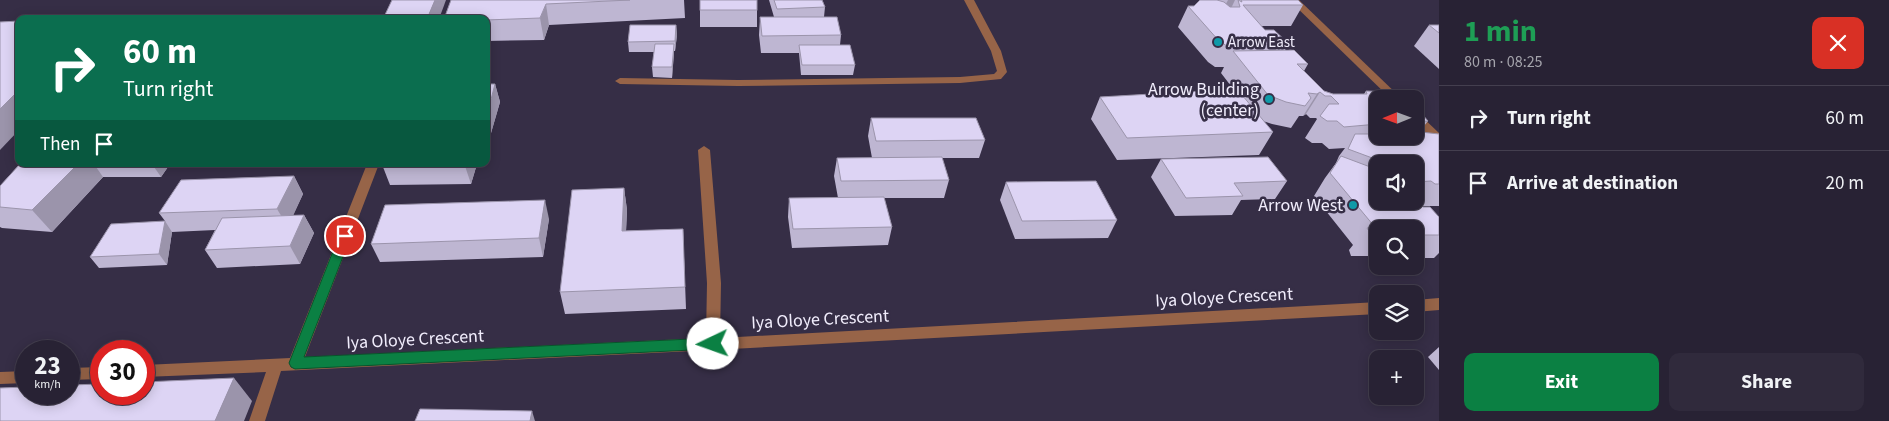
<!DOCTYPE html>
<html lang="en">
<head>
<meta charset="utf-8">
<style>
	:root { --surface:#282234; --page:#302a3c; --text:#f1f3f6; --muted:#a5a4ac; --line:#443f4f; --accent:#0b8043 }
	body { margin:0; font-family:"Source Sans 3",sans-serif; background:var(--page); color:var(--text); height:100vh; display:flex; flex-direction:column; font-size:19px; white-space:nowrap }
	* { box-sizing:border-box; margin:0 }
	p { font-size:16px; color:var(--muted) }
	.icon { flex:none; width:28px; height:28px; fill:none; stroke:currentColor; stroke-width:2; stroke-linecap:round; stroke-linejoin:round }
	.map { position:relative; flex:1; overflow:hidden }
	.details { display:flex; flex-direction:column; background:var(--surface); width:450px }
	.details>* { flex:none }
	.hud { position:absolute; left:15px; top:15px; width:475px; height:152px; border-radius:10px; box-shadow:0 2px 12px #0003,0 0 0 1px var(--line); background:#0b6e4f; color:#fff; overflow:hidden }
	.needle { width:32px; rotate:269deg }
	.fabs { position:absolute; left:1369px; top:90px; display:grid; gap:10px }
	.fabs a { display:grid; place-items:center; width:55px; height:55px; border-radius:10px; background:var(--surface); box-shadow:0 2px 12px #0003,0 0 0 1px var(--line); font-size:25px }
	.speed { position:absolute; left:15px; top:340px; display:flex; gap:10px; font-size:25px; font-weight:700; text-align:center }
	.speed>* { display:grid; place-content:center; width:65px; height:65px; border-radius:50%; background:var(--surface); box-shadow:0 2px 12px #0003,0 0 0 1px var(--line); line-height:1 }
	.speed small { font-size:12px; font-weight:400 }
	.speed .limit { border:8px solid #d22; background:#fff; color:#111 }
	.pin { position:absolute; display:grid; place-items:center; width:42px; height:42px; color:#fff; margin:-21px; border:2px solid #fff; border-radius:50%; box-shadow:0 1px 5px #0007 }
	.me { position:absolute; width:55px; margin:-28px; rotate:267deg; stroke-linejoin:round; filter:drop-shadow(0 0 4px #0008) }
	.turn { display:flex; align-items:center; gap:18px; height:105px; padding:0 25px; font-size:22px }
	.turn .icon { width:65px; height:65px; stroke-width:2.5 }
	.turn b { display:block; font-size:35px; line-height:42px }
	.then { display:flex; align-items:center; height:48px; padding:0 25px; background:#0003; gap:10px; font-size:19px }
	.round { display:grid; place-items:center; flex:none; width:52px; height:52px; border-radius:10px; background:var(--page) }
	.headline { display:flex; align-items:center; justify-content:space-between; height:85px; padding:0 25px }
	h1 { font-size:30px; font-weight:700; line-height:38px; color:#1e9e55 }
	.primary-button { display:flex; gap:10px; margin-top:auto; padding:10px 25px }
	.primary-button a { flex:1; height:58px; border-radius:10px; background:var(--accent); color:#fff; font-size:20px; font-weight:700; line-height:58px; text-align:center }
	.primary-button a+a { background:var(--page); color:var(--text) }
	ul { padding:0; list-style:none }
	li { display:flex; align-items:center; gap:15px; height:65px; padding:0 25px; border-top:1px solid var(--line) }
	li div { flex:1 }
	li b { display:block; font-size:19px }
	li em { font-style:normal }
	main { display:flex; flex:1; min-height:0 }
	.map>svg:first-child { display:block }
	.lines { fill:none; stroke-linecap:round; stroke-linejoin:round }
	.minor { fill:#976448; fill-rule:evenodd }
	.wall { fill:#beb6d2; fill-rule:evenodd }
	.shaded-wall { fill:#9b94ab }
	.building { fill:#ddd4f4; stroke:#9b94ab }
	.route { fill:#0b8043; stroke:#07532c }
	.culture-dot { fill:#0f9aa8; stroke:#362e46; stroke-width:2 }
	.labels { text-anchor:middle; stroke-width:5; stroke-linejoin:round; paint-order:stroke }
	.far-poi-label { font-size:15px; fill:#f1edfc; stroke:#362e46; text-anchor:start }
	.poi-label { font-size:18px; fill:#f1edfc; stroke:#362e46; text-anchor:end }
	.street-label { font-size:18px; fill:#f1edfc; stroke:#362e46 }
</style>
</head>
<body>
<main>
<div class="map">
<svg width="1439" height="421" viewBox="0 0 1439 421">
	<rect width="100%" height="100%" fill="#362e46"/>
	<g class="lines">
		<g class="minor">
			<polygon points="964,0 974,0 1001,51 1007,72 1001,79 960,83 738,86 620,84 615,81 620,78 738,80 960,77 994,74 997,71 991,51"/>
			<polygon points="1289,0 1299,0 1402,99 1391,99"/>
			<polygon points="1415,113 1419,114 1439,133 1439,143 1435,142 1415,122"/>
			<polygon points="704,146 710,150 721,283 720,338 1378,302 1378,314 713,350 281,371 265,421 249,421 266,372 144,377 144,365 290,358 367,164 379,164 305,357 706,338 707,283 698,150"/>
			<polygon points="1439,298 1439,310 1415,312 1415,300"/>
			<polygon points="101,367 101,379 69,380 69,368"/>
			<polygon points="26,371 26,383 0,384 0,372"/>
		</g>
	</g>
	<g class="wall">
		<polygon points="451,0 684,0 685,18 549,25 544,40 486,41 486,19"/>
		<polygon points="769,0 822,0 825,7 824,17 841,35 840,45 855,65 853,75 801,75 799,53 761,53 759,35 760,17 774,17"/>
		<path d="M1200 0H1298L1303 5 1291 26H1261L1265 30 1289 44 1285 50 1308 64 1304 71 1324 91 1333 94H1364L1366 91 1378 99V136H1415V106L1428 121 1417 135 1439 134V206H1422L1439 217V253L1434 258H1415V229H1378V256H1351L1349 250 1353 245 1314 196 1325 178 1336 163 1339 156 1345 148 1329 149 1322 143H1312L1305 138 1317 119 1316 118H1310L1306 114 1303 116H1299L1291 128 1272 124 1263 121 1273 132 1259 155 1117 160 1091 119 1100 97 1234 90 1221 73 1224 67H1215L1208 62 1178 27 1188 6H1194ZM1378 164H1415V201H1378Z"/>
		<rect x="700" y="10" width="57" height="17"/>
		<polygon points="676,25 677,35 675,51 674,51 672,78 653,77 652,67 654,52 629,52 628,42"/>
		<polygon points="1429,25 1439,25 1439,69 1414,46"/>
		<polygon points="486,84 495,84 500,102 491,133 486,134"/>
		<polygon points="871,118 985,140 979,158 942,158 949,180 944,198 884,198 892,227 888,245 792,248 788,217 789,198 838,198 834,176 837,158 872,158 868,136"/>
		<polygon points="1161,159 1287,181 1275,199 1241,200 1232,215 1175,216 1151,177"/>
		<polygon points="20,164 170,164 161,177 103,177 52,232 2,228 0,227 0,186"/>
		<polygon points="195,164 283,164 282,165 198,168"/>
		<polygon points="477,164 471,184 390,185 383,167"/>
		<polygon points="294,176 303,194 293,215 304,215 314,233 300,264 217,268 205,250 215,230 172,232 167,265 99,268 90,257 165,221 159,213"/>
		<polygon points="1006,182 1117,220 1108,238 1015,239 1000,200"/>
		<polygon points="624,188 627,210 626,231 683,229 686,309 565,314 560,292"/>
		<polygon points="549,219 543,257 380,262 371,244"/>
		<polygon points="1439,347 1439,370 1428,357"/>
	</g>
	<g class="shaded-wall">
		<polygon points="435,0 446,0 439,19 427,19"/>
		<polygon points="1228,0 1235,0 1227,17 1218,19"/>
		<polygon points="546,4 549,25 544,40 540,18"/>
		<polygon points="86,15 88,19 82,19"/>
		<polygon points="676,25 677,35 675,51 675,41"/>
		<polygon points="674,44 674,54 672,78 672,67"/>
		<polygon points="495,84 500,102 491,133 487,115"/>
		<polygon points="19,90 19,130 0,150 0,109"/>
		<polygon points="1320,92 1306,114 1303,116 1317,94"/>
		<polygon points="1383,157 1378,164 1366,179 1358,181 1375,159"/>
		<polygon points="78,164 94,164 103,177 52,232 32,210"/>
		<polygon points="152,164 170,164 161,177"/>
		<polygon points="466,164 477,164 471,184 465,166"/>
		<polygon points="294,176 303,194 288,227 277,209"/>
		<polygon points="624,188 627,210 625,253 622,231"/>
		<polygon points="545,200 549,219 543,257 539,238"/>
		<polygon points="304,215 314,233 300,264 290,246"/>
		<polygon points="165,221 172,232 167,265 159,254"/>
		<polygon points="234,378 252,401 244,421 215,421"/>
		<polygon points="532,411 535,421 530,421"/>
	</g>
	<g class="building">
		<polygon points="392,0 435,0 427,19 383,19"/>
		<polygon points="451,0 630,0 546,4 540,18 486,20 486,19 444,19"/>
		<rect x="700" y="0" width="57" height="10"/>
		<polygon points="774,0 822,0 825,7 777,9"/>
		<polygon points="1200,0 1217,0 1224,2 1230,7 1240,7 1238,0 1242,2 1241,0 1298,0 1303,5 1243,5 1265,30 1274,30 1289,44 1227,46 1219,41 1188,6 1194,6"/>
		<polygon points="86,15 82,19 42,19"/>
		<polygon points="760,17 837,17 841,35 762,36"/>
		<polygon points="19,21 19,90 0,109 0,22"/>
		<polygon points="630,25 676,25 675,41 628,42"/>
		<polygon points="1429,25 1439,25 1439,33"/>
		<polygon points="655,44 674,44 672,67 652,67"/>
		<polygon points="799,45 850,45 855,65 802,65"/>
		<polygon points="1294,50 1308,64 1297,64 1324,91 1333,94 1367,94 1366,91 1402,92 1408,99 1378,99 1378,124 1344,127 1337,121 1327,121 1320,116 1329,104 1339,104 1331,96 1325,96 1320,92 1317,94 1308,93 1311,98 1305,106 1286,102 1268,95 1233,51"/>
		<polygon points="486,84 495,84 487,115 486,115"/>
		<polygon points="1237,89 1273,132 1127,138 1100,97"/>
		<polygon points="1415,106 1428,121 1415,122"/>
		<polygon points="871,118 976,118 985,140 876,141"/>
		<polygon points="1421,132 1439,134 1439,184 1435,184 1431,181 1415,182 1415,164 1388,164 1383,157 1375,159 1348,149 1355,134 1378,134 1378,136 1415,136 1415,135 1417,135"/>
		<polygon points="1341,156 1373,168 1376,174 1378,174 1378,201 1415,201 1415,197 1423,207 1430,207 1439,217 1439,235 1415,235 1415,229 1378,229 1378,234 1370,233 1367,228 1374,226 1330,173"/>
		<polygon points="942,157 949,180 841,181 837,158"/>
		<polygon points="1268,157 1287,181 1234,183 1243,196 1186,198 1161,159"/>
		<polygon points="20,164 78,164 32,210 0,207 0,186"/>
		<polygon points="384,164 466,164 465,166 383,167"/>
		<polygon points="294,176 277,209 159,213 181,180"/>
		<polygon points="1096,181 1117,220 1022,221 1006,182"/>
		<polygon points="624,188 622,231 683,229 685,287 560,292 572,190"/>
		<polygon points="884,197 892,227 793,229 789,198"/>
		<polygon points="545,200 539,238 371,244 385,205"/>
		<polygon points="304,215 290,246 205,250 222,218"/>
		<polygon points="165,221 159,254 90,257 111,224"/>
		<polygon points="234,378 215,421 0,421 0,388 26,387 26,394 69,394 69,385 101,384 101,394 144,394 144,382"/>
		<polygon points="420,409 532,411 530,421 415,421"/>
	</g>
	<polygon class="route" points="345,232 351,236 304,357 713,338 718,340 720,344 718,348 713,349 295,369 291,367 289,363 339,236"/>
	<g class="culture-dot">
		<circle cx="1218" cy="42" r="5"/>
		<circle cx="1269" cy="99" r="5"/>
		<circle cx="1353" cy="205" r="5"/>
	</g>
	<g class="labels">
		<g class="far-poi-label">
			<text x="1228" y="47">Arrow East</text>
		</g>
		<g class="poi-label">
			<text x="1259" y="95">Arrow Building<tspan x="1259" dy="21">(center)</tspan></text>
			<text x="1343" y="211">Arrow West</text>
		</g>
		<g class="street-label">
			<text transform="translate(1224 297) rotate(-3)" y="6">Iya Oloye Crescent</text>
			<text transform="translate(820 319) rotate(-3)" y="6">Iya Oloye Crescent</text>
			<text transform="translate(415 339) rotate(-3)" y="6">Iya Oloye Crescent</text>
		</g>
	</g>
</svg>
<div class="fabs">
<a><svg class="needle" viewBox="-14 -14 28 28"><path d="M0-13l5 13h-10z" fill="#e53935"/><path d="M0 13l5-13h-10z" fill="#a5a4ac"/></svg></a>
<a><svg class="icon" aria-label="sound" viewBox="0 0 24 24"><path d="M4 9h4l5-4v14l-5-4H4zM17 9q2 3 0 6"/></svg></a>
<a><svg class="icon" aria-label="search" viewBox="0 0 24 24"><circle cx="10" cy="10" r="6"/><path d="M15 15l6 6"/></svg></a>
<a><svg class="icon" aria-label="layers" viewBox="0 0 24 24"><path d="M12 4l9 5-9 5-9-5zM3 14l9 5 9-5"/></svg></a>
<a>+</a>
</div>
<div class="speed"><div>23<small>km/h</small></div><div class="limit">30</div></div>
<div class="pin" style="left:345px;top:236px;background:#d93025"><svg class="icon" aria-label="arrive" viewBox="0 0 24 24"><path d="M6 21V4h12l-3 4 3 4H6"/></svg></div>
<svg class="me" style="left:713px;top:344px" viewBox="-20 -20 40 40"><circle r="19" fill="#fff"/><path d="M0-13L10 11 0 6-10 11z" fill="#0b8043"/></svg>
<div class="hud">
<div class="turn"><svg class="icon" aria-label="right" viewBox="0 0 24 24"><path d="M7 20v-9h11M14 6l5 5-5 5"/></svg><div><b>60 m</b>Turn right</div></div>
<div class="then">Then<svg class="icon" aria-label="arrive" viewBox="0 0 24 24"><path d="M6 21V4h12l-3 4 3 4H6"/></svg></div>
</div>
</div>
<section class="details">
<div class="headline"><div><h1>1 min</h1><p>80 m · 08:25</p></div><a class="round" style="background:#d93025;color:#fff"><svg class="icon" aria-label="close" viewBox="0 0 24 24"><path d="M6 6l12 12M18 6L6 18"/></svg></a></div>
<ul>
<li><svg class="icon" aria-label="right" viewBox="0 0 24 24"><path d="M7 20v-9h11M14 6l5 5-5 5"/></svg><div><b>Turn right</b></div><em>60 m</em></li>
<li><svg class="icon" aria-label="arrive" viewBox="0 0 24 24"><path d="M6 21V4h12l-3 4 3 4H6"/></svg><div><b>Arrive at destination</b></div><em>20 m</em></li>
</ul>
<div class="primary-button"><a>Exit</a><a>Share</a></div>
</section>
</main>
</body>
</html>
